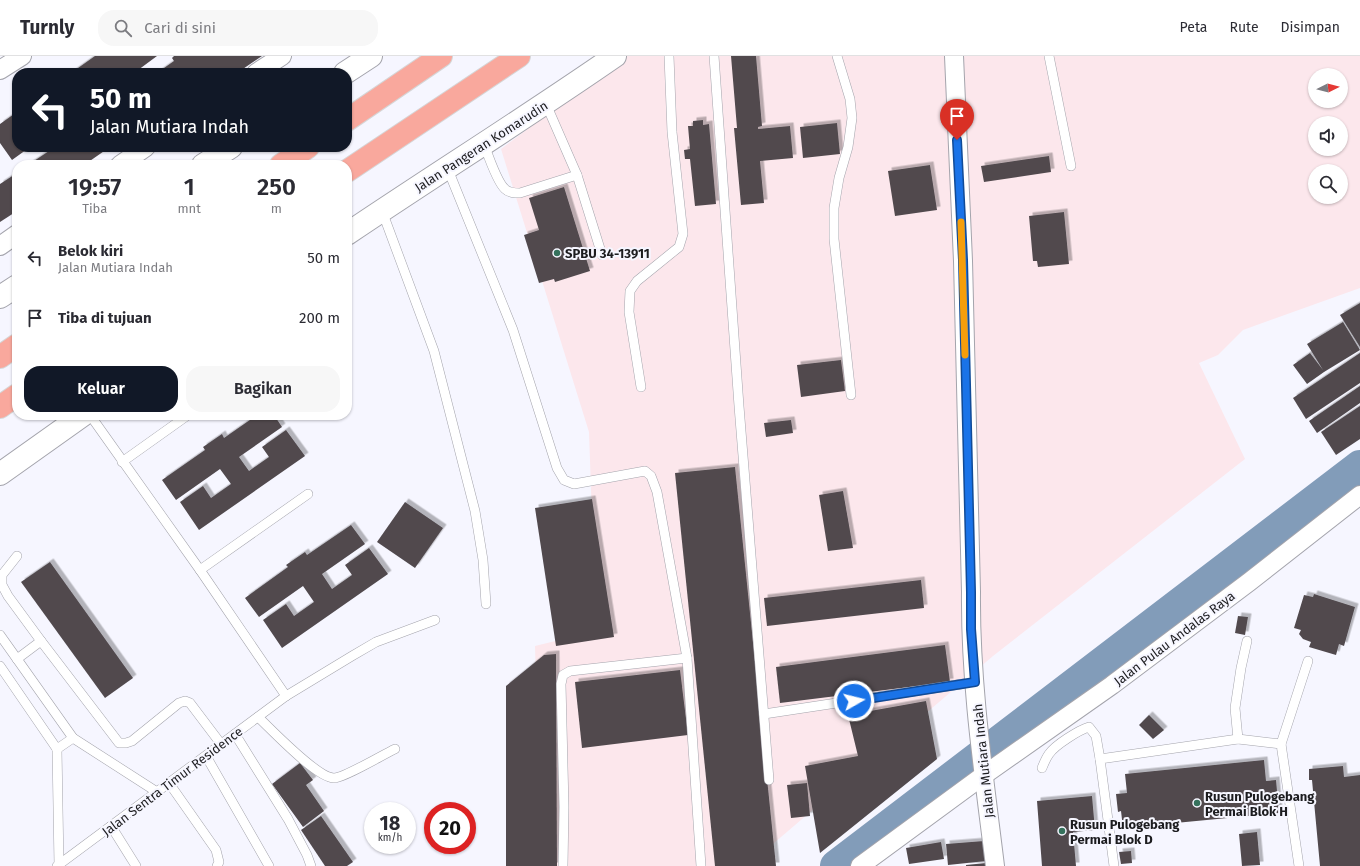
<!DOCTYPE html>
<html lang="id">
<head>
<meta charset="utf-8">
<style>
	:root { --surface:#fff; --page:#f7f7f7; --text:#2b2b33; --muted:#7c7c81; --line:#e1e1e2; --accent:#111827 }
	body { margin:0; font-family:"Fira Sans",sans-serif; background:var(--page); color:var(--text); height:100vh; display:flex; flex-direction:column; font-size:15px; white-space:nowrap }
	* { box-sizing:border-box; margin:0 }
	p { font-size:13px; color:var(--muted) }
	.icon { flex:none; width:22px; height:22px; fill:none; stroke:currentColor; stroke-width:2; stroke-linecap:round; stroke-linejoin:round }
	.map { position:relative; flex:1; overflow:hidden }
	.drawer { position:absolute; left:12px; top:104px; width:340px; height:260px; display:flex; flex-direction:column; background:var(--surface); border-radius:16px; box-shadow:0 1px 3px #0004 }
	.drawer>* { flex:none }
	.guide { position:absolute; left:12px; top:12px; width:340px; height:84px; border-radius:16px; box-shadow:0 1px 3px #0004; background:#111827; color:#fff; overflow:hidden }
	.needle { width:26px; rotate:84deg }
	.tools { position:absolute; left:1308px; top:12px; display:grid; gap:8px }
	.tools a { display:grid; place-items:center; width:40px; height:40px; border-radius:50%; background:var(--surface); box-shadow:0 1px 3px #0004; font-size:20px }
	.speed { position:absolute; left:364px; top:746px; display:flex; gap:8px; font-size:20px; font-weight:700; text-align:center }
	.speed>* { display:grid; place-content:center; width:52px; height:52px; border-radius:50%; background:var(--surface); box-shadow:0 1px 3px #0004; line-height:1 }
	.speed small { font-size:10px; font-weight:400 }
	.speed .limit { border:6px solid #d22; background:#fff; color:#111 }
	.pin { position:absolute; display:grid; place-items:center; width:34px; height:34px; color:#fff; margin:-41px -17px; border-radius:50% 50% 50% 0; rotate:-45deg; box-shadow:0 0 4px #0007 }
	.pin .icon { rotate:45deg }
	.me { position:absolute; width:44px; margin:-22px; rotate:82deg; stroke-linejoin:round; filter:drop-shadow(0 0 3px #0008) }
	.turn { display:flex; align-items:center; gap:14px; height:84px; padding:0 12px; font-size:18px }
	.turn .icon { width:52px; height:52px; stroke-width:2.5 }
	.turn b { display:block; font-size:28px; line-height:34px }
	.eta { display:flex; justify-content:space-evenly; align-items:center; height:68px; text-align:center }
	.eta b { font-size:24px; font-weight:600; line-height:28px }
	.button { display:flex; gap:8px; margin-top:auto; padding:8px 12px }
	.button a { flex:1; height:46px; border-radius:16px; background:var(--accent); color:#fff; font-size:16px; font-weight:600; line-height:46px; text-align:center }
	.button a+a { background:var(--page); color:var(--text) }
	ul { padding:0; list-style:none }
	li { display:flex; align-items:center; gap:12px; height:60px; padding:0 12px }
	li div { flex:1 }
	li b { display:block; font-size:15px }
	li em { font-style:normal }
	header { display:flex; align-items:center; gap:24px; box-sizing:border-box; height:56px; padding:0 20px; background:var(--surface); border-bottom:1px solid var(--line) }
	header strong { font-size:19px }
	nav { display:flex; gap:22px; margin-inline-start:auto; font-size:14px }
	.search { width:280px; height:36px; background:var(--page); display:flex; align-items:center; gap:10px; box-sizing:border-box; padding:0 14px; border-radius:16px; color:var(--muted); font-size:15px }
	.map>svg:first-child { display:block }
	.industrial { fill:#fce7ec; fill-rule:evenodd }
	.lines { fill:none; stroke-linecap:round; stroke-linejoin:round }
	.river { stroke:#829cb9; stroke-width:32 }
	.building { fill:#514a4e; filter:url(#shadow) }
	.lane-casing { stroke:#a4a4ac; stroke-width:10 }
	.street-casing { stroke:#a4a4ac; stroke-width:20 }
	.secondary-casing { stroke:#a4a4ac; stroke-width:24 }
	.highway-casing { stroke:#d6d6d7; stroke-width:24 }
	.lane { stroke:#fff; stroke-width:9 }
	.street { stroke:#fff; stroke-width:18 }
	.secondary { stroke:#fff; stroke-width:22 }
	.highway { stroke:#f9a89d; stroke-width:22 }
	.route-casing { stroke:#114b97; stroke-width:10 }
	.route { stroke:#1a73e8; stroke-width:7 }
	.slow { stroke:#f59e0b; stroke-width:7 }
	.poi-dot { fill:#35715c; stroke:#f6f6ff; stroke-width:1.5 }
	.labels { text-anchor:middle; stroke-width:4; stroke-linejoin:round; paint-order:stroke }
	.street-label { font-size:13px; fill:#1c1c1f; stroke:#f6f6ff }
	.poi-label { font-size:13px; font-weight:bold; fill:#1c1c1f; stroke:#f6f6ff; text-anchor:start }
</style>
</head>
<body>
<header>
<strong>Turnly</strong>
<div class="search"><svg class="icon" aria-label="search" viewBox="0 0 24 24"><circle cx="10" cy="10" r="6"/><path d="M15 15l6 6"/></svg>Cari di sini</div>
<nav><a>Peta</a><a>Rute</a><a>Disimpan</a></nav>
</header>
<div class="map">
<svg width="1360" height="810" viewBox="0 0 1360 810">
	<defs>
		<filter id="shadow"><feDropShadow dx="3.5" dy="-3.5" stdDeviation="0" flood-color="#0004"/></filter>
	</defs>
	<rect width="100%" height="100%" fill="#f6f6ff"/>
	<path class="industrial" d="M625 0H1360V232L1243 274 1218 299 1199 307 1245 403 993 600 747 810H541L535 590 596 575 589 376 501 93ZM1315 19H1341V45H1315ZM1315 67H1341V93H1315ZM1315 115H1341V141H1315Z"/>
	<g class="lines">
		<polyline class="river" points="836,810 1360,410"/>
	</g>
	<g class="building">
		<polygon points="95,0 157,0 134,17 71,17"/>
		<polygon points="174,0 262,0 237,17 157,17 174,5 172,2"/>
		<polygon points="731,0 756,0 762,70 758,71 758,73 790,70 793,102 760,105 764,147 741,149 734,72 737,72"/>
		<polygon points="17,56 17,91 30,91 12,104 0,87 0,68"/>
		<polygon points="703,64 703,69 709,68 716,148 695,150 690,103 685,103 684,94 690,93 688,70 693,70 693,65"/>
		<polygon points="837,67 840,98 803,102 800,71"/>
		<polygon points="55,91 110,91 84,109 28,109"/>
		<polygon points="1049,100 1051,116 984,126 981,110"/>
		<polygon points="930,109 937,154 895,160 888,115"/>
		<polygon points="17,117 17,155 0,166 0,128"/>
		<polygon points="564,131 590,215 555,226 554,223 539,227 524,179 539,174 529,142"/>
		<polygon points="1064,156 1069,208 1038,211 1037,205 1033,205 1029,160"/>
		<polygon points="1360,247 1360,291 1340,259"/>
		<polygon points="1343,266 1360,294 1324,316 1307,328 1293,309 1310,297 1323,314 1307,288"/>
		<polygon points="1360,297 1360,327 1306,363 1293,342"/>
		<polygon points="841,304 845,335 801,341 797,309"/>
		<polygon points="1360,330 1360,347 1317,377 1309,365"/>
		<polygon points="1360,350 1360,383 1336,399 1321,376"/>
		<polygon points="257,359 274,359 282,371 239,401 249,415 269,401 262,391 286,374 305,400 199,474 180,446 203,430 211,442 231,428 220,413 176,444 162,424 205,394 203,391 222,378 224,382"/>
		<polygon points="791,364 793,377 766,381 764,367"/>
		<polygon points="735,411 776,810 715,810 675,417"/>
		<polygon points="843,435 853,492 828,495 819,439"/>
		<polygon points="592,443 614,581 556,590 535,452"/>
		<polygon points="405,446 443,472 415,512 377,486"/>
		<polygon points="351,469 365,488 322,518 332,533 352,519 345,509 369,492 388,518 282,592 263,564 286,548 294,560 314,546 303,530 259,561 245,542 288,511 286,509 305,496 307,499"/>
		<polygon points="50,506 133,622 105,642 21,526"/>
		<polygon points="921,524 924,552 767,570 764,542"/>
		<polygon points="1314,538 1355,551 1344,590 1339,588 1336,599 1309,591 1311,586 1303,583 1299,578 1301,574 1294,572 1304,539 1313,541"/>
		<polygon points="1238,560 1248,561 1245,579 1235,577"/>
		<polygon points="945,589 950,626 780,647 776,611"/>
		<polygon points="556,598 557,810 506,810 506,630 544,599"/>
		<polygon points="680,614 688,679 582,692 575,626"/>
		<polygon points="926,645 937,703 820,797 805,710 858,700 848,659"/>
		<polygon points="1149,659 1164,674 1153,683 1139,669"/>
		<polygon points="1264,704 1266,725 1276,724 1279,757 1123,772 1121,755 1118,756 1116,738 1127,737 1125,718"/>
		<polygon points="300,707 313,724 306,729 324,755 303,771 272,728"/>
		<polygon points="1343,710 1344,721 1360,719 1360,810 1320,810 1312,724 1309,724 1309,713"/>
		<polygon points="807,727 810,760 791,762 787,729"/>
		<polygon points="1092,740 1095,774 1073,776 1076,810 1042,810 1037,745"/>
		<polygon points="321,760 353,806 347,810 325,810 301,774"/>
		<polygon points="1257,776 1260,809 1242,810 1239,778"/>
		<polygon points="984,785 986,805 948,809 946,788"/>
		<polygon points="941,786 944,803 909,808 906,792"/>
		<polygon points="1131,795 1132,807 1121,808 1119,796"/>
		<polygon points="986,807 986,810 966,810 966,809"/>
	</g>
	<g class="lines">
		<g class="lane-casing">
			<g id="lane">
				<polyline points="714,0 739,350 769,724"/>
				<polyline points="837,0 850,43 852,62 848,91 839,122 834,152 834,183 851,339"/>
				<polyline points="1049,0 1071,110"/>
				<polyline points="546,48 577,119 602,199"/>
				<path d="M484 88C488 99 497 126 505 133 509 137 515 137 520 137L577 119"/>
				<polyline points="446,113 451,121 513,274 557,412 564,424 574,428 645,415 651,420 657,436 687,602 701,810"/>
				<polyline points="382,155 434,295 475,455 483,504 486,548"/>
				<polyline points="641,331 629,256 630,235 637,225 679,191 683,178 672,76 669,0"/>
				<polyline points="90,359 200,514 286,640"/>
				<polyline points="122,406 188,359"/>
				<polyline points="17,500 2,519 2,529 8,540 41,585 119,687 126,687 132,685 179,647 185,645 190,647 221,688"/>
				<polyline points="200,514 308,438"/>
				<polyline points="0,579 73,682 157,736"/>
				<polyline points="1247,585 1241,612 1235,652 1238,683 1281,688 1299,810"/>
				<polyline points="17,603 41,585"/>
				<polyline points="0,610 57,693"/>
				<polyline points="764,658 975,626"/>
				<path d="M258 661C272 674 317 722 334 722 344 722 384 698 395 693"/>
				<polyline points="235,678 288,763 307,799 311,810"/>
				<polyline points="1281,688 1308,605"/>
				<polyline points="57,693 59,809"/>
				<polyline points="57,693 73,682"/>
				<polyline points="206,700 269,810"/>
				<path d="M1042 712C1044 707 1046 702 1049 698 1055 689 1079 674 1089 671L1096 680 1100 703"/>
				<polyline points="169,727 216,794 219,806 217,810"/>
				<polyline points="111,770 136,810"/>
				<polyline points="57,810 286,640 352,600 376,586 435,564"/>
				<polyline points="563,810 564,751 561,628 563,619 570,615 687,602"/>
				<polyline points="1114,810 1100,703 1238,683"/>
			</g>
		</g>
		<g class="street-casing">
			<g id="street">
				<path d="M954 0 963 205 971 536C970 627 984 720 995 810"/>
				<polyline points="0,14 22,0"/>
				<polyline points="256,17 282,0"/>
				<polyline points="120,109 146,91"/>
				<polyline points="0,190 17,178"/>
				<polyline points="860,810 984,719 1112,629 1249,526 1360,439"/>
			</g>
		</g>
		<g class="secondary-casing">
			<g id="secondary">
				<polyline points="345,17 371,0"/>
				<polyline points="203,109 231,91"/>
				<path d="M347 178C436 118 527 61 615 0"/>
				<polyline points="0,241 17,230"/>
				<polyline points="0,418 83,359"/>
			</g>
		</g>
		<g class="highway-casing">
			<g id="highway">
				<polyline points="347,64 441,0"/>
				<polyline points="281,109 308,91"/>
				<polyline points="347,115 519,0"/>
				<polyline points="0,301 17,289"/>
				<polyline points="0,351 17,339"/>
			</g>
		</g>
		<use href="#lane" class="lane"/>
		<use href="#street" class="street"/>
		<use href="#secondary" class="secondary"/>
		<use href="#highway" class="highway"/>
	</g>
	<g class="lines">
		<g class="route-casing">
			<polyline id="route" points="854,645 975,626 971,573 971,536 963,204 957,84"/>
		</g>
		<use href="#route" class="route"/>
		<polyline class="slow" points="961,166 965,299"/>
	</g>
	<g class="poi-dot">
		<circle cx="557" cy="197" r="4"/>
		<circle cx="1197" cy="747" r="4"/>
		<circle cx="1062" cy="775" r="4"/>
	</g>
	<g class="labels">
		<g class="street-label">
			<text transform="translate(481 90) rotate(-33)" y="5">Jalan Pangeran Komarudin</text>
			<text transform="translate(1174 582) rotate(-37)" y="5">Jalan Pulau Andalas Raya</text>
			<text transform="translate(983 705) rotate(-96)" y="5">Jalan Mutiara Indah</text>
			<text transform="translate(172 725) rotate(-37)" y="5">Jalan Sentra Timur Residence</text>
		</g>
		<g class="poi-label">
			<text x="565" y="202">SPBU 34-13911</text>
			<text x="1205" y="745">Rusun Pulogebang<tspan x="1205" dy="15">Permai Blok H</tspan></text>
			<text x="1070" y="773">Rusun Pulogebang<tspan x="1070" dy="15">Permai Blok D</tspan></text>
		</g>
	</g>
</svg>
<div class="tools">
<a><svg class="needle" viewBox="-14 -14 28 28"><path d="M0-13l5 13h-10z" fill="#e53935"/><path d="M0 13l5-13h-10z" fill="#7c7c81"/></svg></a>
<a><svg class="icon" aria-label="sound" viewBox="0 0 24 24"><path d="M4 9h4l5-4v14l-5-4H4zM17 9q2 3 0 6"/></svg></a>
<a><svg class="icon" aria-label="search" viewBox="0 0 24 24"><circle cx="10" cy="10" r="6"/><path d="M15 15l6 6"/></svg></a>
</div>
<div class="speed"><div>18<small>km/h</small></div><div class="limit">20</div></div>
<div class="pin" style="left:957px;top:84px;background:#d93025"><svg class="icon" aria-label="arrive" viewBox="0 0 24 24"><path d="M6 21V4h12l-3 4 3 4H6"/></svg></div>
<svg class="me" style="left:854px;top:645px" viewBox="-20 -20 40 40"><circle r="17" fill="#1a73e8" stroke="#fff" stroke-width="3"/><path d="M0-11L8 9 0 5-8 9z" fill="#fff"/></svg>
<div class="guide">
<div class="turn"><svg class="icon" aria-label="left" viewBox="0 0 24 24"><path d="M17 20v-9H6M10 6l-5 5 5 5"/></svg><div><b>50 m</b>Jalan Mutiara Indah</div></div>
</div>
<section class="drawer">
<div class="eta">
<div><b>19:57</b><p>Tiba</p></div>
<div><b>1</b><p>mnt</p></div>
<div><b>250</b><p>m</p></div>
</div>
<ul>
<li><svg class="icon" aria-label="left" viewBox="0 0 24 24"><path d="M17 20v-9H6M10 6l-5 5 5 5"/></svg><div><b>Belok kiri</b><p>Jalan Mutiara Indah</p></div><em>50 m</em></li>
<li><svg class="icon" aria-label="arrive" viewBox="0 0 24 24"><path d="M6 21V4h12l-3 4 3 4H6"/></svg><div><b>Tiba di tujuan</b></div><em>200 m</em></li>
</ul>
<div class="button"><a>Keluar</a><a>Bagikan</a></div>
</section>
</div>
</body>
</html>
